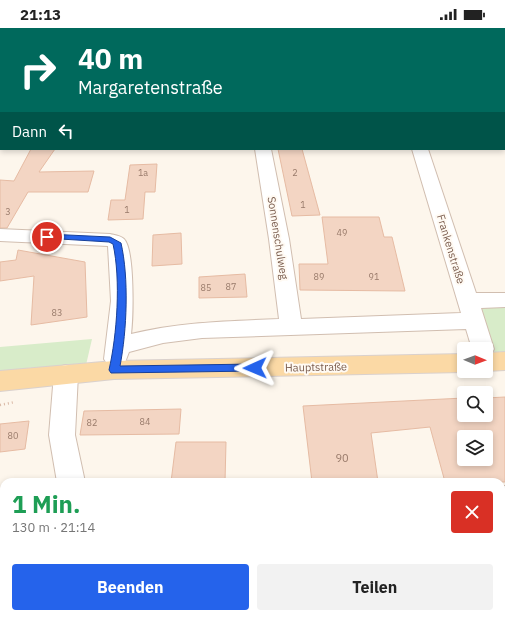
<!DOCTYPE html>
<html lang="de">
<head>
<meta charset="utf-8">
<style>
	:root { --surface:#fff; --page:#f2f2f2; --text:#222; --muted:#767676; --accent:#2563eb }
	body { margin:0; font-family:"IBM Plex Sans",sans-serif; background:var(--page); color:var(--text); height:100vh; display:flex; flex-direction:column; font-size:15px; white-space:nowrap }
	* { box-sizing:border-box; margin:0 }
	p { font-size:13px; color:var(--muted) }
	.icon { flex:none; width:22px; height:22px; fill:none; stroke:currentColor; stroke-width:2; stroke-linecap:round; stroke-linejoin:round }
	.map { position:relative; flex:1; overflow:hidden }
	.drawer { position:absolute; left:0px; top:450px; width:505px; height:140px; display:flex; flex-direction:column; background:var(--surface); border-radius:12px 12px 0 0; box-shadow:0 2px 6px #0003 }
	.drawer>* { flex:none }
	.hud { position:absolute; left:0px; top:0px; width:505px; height:122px; box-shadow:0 2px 6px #0003; background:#00695c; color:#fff; overflow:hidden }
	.needle { width:26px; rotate:91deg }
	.controls { position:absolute; left:457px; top:314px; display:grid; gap:8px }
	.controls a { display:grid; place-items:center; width:36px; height:36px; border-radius:4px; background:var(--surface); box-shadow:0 2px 6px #0003; font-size:20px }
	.pin { position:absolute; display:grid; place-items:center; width:34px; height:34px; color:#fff; margin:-17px; border:2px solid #fff; border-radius:50%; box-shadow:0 1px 4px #0007 }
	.me { position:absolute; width:44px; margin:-22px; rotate:269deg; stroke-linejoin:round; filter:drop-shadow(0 0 3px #0008) }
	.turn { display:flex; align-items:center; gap:14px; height:84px; padding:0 12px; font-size:18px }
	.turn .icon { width:52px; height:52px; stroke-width:2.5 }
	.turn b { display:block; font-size:28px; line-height:34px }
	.then { display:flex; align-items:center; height:38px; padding:0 12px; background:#0003; gap:8px; font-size:15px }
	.round { display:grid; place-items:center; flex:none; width:42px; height:42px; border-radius:4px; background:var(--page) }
	.overview { display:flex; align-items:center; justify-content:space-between; height:68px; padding:0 12px }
	h1 { font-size:24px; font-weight:700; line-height:30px; color:#1e9e55 }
	.primary-button { display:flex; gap:8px; margin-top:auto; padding:8px 12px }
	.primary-button a { flex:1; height:46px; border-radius:4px; background:var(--accent); color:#fff; font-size:16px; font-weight:700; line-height:46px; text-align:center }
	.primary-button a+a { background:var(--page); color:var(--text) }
	.status { display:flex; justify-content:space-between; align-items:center; height:28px; padding:0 20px; background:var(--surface); direction:ltr }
	.status svg { height:11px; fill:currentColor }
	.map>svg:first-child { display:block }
	.green { fill:#d8ecc9 }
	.building { fill:#f3d5c3; stroke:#e6bba3; fill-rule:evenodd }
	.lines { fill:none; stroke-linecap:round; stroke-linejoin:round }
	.minor-casing { stroke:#d1beb0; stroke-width:2 }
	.major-casing { stroke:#dad1cd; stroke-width:2 }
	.path { stroke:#d9b8a5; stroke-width:2.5; stroke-dasharray:1 3; stroke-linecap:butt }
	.minor { fill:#fff; fill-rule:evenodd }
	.major { fill:#fbd9a5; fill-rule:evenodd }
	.route { fill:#2563eb; stroke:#184099 }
	.labels { text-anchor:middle; stroke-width:4; stroke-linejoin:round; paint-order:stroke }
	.number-label { font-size:9px; fill:#987a6a }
	.street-label { font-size:11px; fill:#7a5c4d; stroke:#fffaf3 }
	.near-number-label { font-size:11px; fill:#987a6a }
</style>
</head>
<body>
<div class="status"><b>21:13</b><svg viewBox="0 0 49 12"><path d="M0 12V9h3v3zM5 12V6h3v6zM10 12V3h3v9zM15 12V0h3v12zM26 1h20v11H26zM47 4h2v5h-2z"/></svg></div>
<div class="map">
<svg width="505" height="590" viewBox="0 0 505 590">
	<rect width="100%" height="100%" fill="#fdf6ec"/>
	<g class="green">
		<polygon points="505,265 505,325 494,325 474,266"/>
		<polygon points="92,311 86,337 27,340 0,347 0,319"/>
	</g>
	<g class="building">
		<polygon points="31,121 55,121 39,144 94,143 88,164 28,164 7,200 0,200 0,152 14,153"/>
		<polygon points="278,121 302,121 320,187 292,188"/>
		<polygon points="157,136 155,164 145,164 143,191 108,192 111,172 125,172 130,137"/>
		<polygon points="322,189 379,189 384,209 392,209 405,263 300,262 299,236 328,236"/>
		<polygon points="181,205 182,236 152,238 153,207"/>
		<polygon points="18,222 85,234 87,289 31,297 34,248 0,253 0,234 16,232"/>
		<polygon points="245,246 247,269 199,270 199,249"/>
		<path d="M505 369V454H445L430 399 371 405 378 454H312L303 378 464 370V387H486V370ZM464 409H486V431H464Z"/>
		<polygon points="181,381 179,406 80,407 84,383"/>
		<polygon points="29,393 25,421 0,424 0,396"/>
		<polygon points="176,414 226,414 225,454 171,454"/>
	</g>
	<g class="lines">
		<g class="minor-casing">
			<g id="minor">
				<polygon points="0,0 6,0 6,1 1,1 0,6"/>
				<rect x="18" y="0" width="12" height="1"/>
				<rect x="379" y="0" width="12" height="1"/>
				<polygon points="0,39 1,39 0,49"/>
				<rect x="504" y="86" width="1" height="10"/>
				<path d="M255 121H271L289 211 301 291 461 285 412 121H428L476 265H505V279L481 280 494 321 491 327 486 329V321H472L466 301 202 310 163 315 129 324 124 337 116 340 108 337 104 331 111 273 108 218 0 213V201L110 206C114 207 121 208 124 211 135 222 133 291 131 306 180 294 229 293 279 291L269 211Z"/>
				<polygon points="66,337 74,339 78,346 75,407 85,454 57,454 49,407 54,346 58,339"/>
				<rect x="501" y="458" width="4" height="26"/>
				<polygon points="107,586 139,586 141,590 109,590"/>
				<rect x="382" y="586" width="32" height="4"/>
			</g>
		</g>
		<g class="major-casing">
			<g id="major">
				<polygon points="505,324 505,342 486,343 486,325"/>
				<polygon points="464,326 464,343 467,343 464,344 114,351 0,363 0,343 114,333"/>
			</g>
		</g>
		<polyline class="path" points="0,377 15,374"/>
		<use href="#minor" class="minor"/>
		<use href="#major" class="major"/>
	</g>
	<path class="route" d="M47 206 110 209 121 215C129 250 127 302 120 338L255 336 260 340 258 343 111 345 109 342C117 307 121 252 113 216L109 214 44 210 43 209Z"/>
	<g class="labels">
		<g class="number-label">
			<text x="143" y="148">1a</text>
			<text x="295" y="148">2</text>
			<text x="303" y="180">1</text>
			<text x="127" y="185">1</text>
			<text x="8" y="187">3</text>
			<text x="342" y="208">49</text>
			<text x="319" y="252">89</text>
			<text x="374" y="252">91</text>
			<text x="231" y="262">87</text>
			<text x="206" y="263">85</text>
			<text x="57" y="288">83</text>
			<text x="145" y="397">84</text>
			<text x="92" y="398">82</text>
			<text x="13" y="411">80</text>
		</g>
		<g class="street-label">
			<text transform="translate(278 210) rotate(81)" y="4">Sonnenschulweg</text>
			<text transform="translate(451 221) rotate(73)" y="4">Frankenstraße</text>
			<text transform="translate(316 339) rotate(-1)" y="4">Hauptstraße</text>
		</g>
		<g class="near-number-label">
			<text x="342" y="434">90</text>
		</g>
	</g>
</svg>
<div class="controls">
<a><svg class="needle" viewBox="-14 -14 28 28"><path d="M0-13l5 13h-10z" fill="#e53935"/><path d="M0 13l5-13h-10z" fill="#767676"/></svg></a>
<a><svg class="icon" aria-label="search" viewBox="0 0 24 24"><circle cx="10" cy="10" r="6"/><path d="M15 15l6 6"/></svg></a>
<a><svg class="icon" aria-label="layers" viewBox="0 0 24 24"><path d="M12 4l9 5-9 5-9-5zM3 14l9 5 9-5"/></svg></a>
</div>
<div class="pin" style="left:47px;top:209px;background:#d93025"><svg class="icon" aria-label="arrive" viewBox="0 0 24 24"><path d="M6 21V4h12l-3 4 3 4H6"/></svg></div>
<svg class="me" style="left:255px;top:340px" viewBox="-20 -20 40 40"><path d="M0-17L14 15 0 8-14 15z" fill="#2563eb" stroke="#fff" stroke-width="4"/></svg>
<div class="hud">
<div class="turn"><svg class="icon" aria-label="right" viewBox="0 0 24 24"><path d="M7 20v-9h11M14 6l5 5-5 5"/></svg><div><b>40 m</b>Margaretenstraße</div></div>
<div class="then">Dann<svg class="icon" aria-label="left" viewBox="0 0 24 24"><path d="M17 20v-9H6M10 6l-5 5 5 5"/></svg></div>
</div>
<section class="drawer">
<div class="overview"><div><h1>1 Min.</h1><p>130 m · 21:14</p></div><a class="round" style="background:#d93025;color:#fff"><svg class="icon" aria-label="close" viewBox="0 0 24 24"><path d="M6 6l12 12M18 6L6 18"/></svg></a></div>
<div class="primary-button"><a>Beenden</a><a>Teilen</a></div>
</section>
</div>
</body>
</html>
